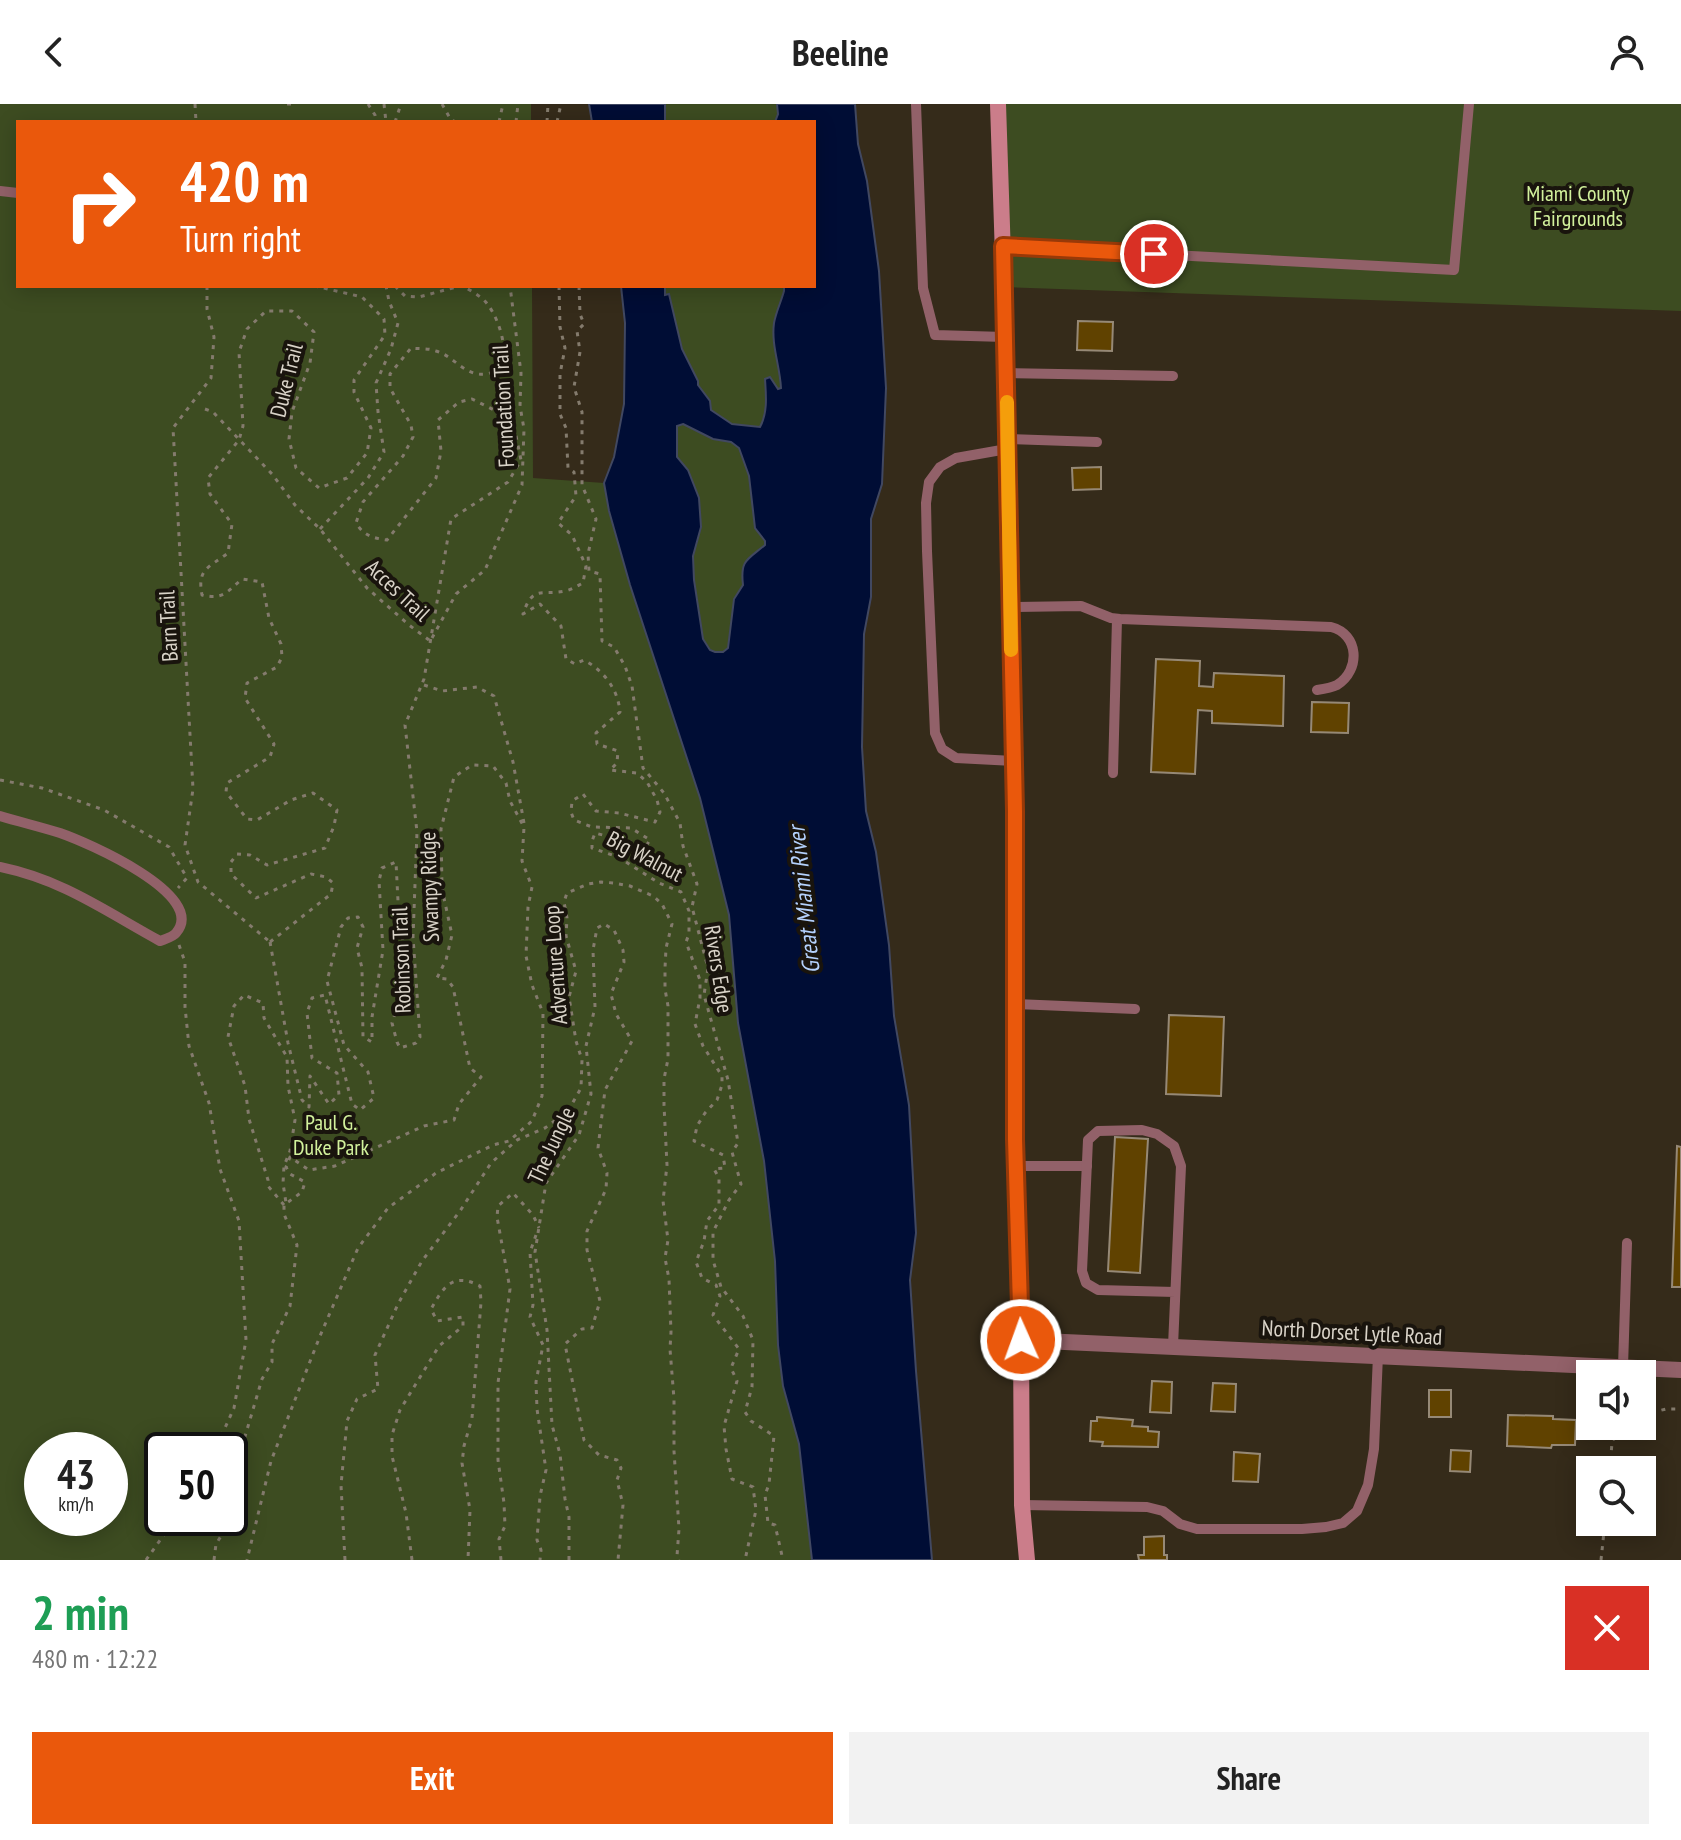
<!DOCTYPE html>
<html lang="en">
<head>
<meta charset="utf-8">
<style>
	:root { --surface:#fff; --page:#f2f2f2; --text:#222; --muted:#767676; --accent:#ea580c }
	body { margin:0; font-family:"PT Sans Narrow",sans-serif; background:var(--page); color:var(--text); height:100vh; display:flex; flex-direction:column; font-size:30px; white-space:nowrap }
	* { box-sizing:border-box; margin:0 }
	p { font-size:26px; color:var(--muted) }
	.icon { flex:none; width:44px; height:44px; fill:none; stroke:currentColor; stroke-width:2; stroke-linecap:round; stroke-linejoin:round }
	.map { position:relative; height:1456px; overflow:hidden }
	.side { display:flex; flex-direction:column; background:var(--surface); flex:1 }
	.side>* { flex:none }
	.banner { position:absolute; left:16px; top:16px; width:800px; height:168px; border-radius:0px; box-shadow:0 4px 20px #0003; background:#ea580c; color:#fff; overflow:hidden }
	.fabs { position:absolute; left:1576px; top:1256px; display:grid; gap:16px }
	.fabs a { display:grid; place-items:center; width:80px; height:80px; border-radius:0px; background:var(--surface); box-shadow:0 4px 20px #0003; font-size:40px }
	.speed { position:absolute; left:24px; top:1328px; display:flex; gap:16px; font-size:40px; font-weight:700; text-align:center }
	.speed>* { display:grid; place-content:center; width:104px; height:104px; border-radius:50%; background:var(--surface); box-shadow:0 4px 20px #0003; line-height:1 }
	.speed small { font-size:20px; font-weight:400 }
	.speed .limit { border:4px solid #111; border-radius:12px; background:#fff; color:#111 }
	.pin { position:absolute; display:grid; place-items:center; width:68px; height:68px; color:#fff; margin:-34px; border:4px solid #fff; border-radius:50%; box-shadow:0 2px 8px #0007 }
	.me { position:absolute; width:88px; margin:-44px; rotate:358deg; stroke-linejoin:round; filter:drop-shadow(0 0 6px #0008) }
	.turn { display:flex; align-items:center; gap:28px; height:168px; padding:0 32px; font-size:36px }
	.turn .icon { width:104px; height:104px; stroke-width:2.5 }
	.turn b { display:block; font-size:56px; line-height:68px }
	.round { display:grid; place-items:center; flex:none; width:84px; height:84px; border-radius:0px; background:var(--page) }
	.head { display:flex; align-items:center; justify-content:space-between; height:136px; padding:0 32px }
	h1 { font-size:48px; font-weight:700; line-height:60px; color:#1e9e55 }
	.primary-button { display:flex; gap:16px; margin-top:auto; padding:16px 32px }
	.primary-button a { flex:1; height:92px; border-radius:0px; background:var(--accent); color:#fff; font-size:32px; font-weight:700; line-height:92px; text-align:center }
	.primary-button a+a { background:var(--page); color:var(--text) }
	header { display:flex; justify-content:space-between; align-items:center; height:104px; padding:0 32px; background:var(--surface); font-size:36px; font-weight:700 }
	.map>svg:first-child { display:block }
	.green { fill:#3d4c21; fill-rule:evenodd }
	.water { fill:#000d35; stroke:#414861; stroke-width:2; fill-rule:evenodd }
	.building { fill:#604200; stroke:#968976; stroke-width:2 }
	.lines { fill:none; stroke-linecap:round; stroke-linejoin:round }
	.path { stroke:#847b6d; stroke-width:3; stroke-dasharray:4 6; stroke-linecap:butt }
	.service { stroke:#926169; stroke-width:10 }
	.minor { stroke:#926169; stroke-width:16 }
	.secondary { stroke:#cb7d8a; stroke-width:16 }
	.route-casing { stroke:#983908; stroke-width:20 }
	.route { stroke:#ea580c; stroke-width:14 }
	.slow { stroke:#f59e0b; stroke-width:14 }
	.labels { text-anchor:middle; stroke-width:8; stroke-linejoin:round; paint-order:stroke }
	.park-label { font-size:22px; fill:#d2f19c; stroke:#19140d }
	.street-label { font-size:22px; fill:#d9d3c8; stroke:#19140d }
	.water-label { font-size:24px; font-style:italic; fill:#b4d1fc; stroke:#19140d }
</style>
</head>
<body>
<header><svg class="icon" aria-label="back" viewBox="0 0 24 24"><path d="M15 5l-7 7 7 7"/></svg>Beeline<svg class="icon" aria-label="person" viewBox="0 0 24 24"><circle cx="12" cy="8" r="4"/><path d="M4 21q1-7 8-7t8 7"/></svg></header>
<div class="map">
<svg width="1681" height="1456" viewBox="0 0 1681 1456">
	<rect width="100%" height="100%" fill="#352b1a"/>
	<g class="green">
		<path d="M0 0H531V18H18V182H532L533 374 604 379 609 407 630 481 700 694 729 811 738 919 764 1057 775 1157 778 1241 783 1282 799 1340 812 1456H0ZM42 1346H110V1414H42ZM162 1346H230V1414H162Z"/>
		<polygon points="665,0 777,0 778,10 775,18 665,18"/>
		<polygon points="998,0 1681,0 1681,207 1004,183"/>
		<path d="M665 182H784V187C781 198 776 208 774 219 771 240 780 263 781 284L778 286 774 278 765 275C767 292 768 308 760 323L732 320 711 306 710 297 698 281 682 245 669 190 664 192Z"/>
		<polygon points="683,320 713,335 731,338 739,344 749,372 755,424 765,437 765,441 746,458 743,481 728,544 723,548 715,549 710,546 703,535 694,476 693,452 701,423 688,366 677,353 677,321"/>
	</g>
	<g class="water">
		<polygon points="589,0 665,0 665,18 592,18"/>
		<path d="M777 0H855L858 40 867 77 879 167 886 284 882 380 871 415V493L864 530 862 643 866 707 876 748 889 841 894 912 909 1001 916 1129 910 1176 916 1267 932 1456H812L799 1340 783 1282 778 1241 775 1157 764 1057 738 919 729 811 700 694 630 481 609 407 604 379 614 353 624 300 625 219 621 182H665V191L669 190 682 245 698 277V281L710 297 711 306 732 320 760 323C768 308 766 291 765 275L770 273 778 285 781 284C780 262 771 241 774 219 776 208 781 198 784 187V182H814V18H775L778 10ZM683 320 713 335 731 338 739 344 749 372 755 424 765 437V441C747 456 740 456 743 481L734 495 728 544 723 548H715L710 546 703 535 694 476 693 452 701 423 699 394 688 366 677 353V322Z"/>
	</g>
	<g class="building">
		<polygon points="1078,217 1113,218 1112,247 1077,246"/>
		<polygon points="1101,363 1101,385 1073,386 1072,364"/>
		<polygon points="1156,555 1200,557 1199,582 1213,583 1214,569 1284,572 1283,622 1212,619 1212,607 1198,606 1195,670 1151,668"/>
		<polygon points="1312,598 1349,599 1348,629 1311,628"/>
		<polygon points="1169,911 1224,913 1221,992 1166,990"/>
		<polygon points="1115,1033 1148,1035 1140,1169 1108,1167"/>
		<polygon points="1677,1042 1681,1043 1681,1183 1672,1183"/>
		<polygon points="1152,1277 1172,1278 1171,1309 1150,1308"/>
		<polygon points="1213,1279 1236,1280 1235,1308 1211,1307"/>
		<rect x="1429" y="1286" width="22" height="27"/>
		<polygon points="1508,1311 1553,1312 1553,1315 1576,1316 1575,1341 1552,1341 1551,1344 1507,1342"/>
		<polygon points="1097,1313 1133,1316 1132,1322 1148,1323 1148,1327 1159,1328 1158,1343 1102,1342 1103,1338 1090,1337 1091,1317 1097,1317"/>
		<polygon points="1451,1346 1471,1347 1470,1368 1450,1367"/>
		<polygon points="1234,1348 1260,1350 1258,1378 1233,1377"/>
		<polygon points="1164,1432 1164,1451 1167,1451 1167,1456 1139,1456 1138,1451 1144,1451 1144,1433"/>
	</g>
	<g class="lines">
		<g class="path">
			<polyline points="195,0 196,18"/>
			<polyline points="287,0 294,0"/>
			<polyline points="368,0 375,11 376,18"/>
			<polyline points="384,0 386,18"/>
			<polyline points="442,0 451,16 456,18"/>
			<polyline points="395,18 401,0"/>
			<polyline points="499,18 503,0"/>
			<polyline points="516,18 518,0"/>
			<polyline points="547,18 548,0"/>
			<polyline points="557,18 561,0"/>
			<polyline points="207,182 207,205 214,233 211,274 173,324 193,685 185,741 198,778 270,838"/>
			<polyline points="395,182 405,192 419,193 460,182"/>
			<path d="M559 182 560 223 565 244 560 270V310L566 324 568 364 574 368 576 392 558 419 572 431 586 462 583 479C577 482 571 486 565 487 542 492 533 480 523 510L540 500 561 522 566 555 575 560 584 556C604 567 618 585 620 608L596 629 597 640 618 647 617 659 610 666 637 669 647 678 657 696 660 708 655 718 619 709 596 707 583 690 572 697 571 708 574 716 592 723 631 724 650 736 646 742 595 729 592 737V744L618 753 659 779 681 788 689 807V830L686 838 700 876V894L695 920 703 942 722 972V981L717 996 705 1009 697 1022 694 1037 723 1051 725 1064 714 1065 719 1074V1101L707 1117 704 1137 696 1158 702 1174 716 1181 720 1192 713 1211 739 1245 731 1264 737 1277 724 1322 726 1345 732 1375 753 1383 756 1406 745 1456"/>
			<polyline points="579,182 580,210 584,220 577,227 580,248 574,283 582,308 582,381 596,415 588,450 589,467 600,470 602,537 614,543 625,562 632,582 643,664 664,689 680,719 683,742 697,780 692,803 708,864 704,891 728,976 738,1039 732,1048 741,1080 729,1096 713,1128 713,1156 721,1183 743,1212 753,1236 752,1283 745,1308 751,1317 774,1332 769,1380 765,1391 768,1419 775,1421 783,1456"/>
			<polyline points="205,305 213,308 272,370 295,401 320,425 367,484 409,521 429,536"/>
			<polyline points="320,425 368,374 384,348 378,308 376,279 391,245 398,219 389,197 386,182"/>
			<polyline points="432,534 456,490 485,466 522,381 524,325 520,302 521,269 510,182"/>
			<polyline points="424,581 442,587 477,583 494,592 513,658 524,719"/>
			<polyline points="0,676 42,684 104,706 169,743 187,774 178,784"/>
			<path d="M270 838 288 939 302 996 309 1003 310 972 329 1000 339 991 337 969 312 954 307 909 312 894 325 891 352 1000 360 1006 374 994 368 968 344 941 327 877 341 823 348 814 358 813 363 823 357 844 362 864 363 933 372 938V913L383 846 379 777 382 764 396 758 399 817 409 867 392 919 397 938 400 944 416 939 420 933 413 833 417 728 405 621 424 575 451 415 508 378 521 356 515 327 494 306 472 295 459 298 438 316 441 347 436 374 387 436C373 434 364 432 356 419L363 398 403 352 413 333 411 321 390 284V270L411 244C419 245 428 244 436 247 454 252 465 273 486 270 517 265 500 216 488 201 483 193 471 187 463 182"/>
			<path d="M270 838 331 790 333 779 326 773 311 770 256 794 231 770V758L237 750 250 751 267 761 325 744 334 722 337 706 313 689 291 696 257 716 247 715 226 688 227 679 270 653 274 640 245 594 247 579 277 563 282 553 281 540 269 514 262 478 242 475C227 488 223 496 202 491 197 465 208 464 228 449L232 420 210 390 208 374 239 336 243 322 239 248 247 225 266 207H292L314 228 310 259 292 308 289 335 296 364 319 384 347 374 367 349 371 324 354 288V276L385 231 384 215 362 193 315 182"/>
			<polyline points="179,841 185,858 185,903 189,942 209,999 220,1065 239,1117 246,1236 234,1304 215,1346"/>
			<polyline points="284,1101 268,1082 268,1076 249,1015 245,982 228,933 234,902 244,891 263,899 264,914 287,953 288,982 295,1016 290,1047 284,1062 283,1079 286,1099"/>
			<polyline points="536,1131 530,1148 533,1201 530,1213 543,1241 536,1278 537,1305 546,1366 540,1392 537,1436 541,1446 540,1456"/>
			<polyline points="1642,1311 1666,1305 1681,1305"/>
			<polyline points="1610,1366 1612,1338 1620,1322"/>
			<polyline points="146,1456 176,1414"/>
			<polyline points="214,1456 216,1440 233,1413 245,1371 241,1346 262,1275 272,1258 272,1240 290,1202 297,1141 284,1110 284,1101 302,1088 305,1078 290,1070 286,1063 290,1053 309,1066 335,1062 424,1022 454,1016 459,1000 481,973 470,964 453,883 447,875 437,874 446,856 452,831 442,785 441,725 454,673 472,661 493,662 506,679 510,697 524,723 522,757 532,783 528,803 526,852 532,881 543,909 542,992 532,1017 509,1037 493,1041 436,1069 388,1104 358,1144 320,1232 271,1357 247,1456"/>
			<polyline points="345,1456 341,1381 347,1317 357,1295 378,1285 375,1251 398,1200 422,1157 460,1107 491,1059 517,1036 545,1024 568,1007 581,984 582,956 576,937 569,893 576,867 566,832 567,814 564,798 567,789 588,780 601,778 614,779 630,782 653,792 662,800 672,820 666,844 665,864 665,885 668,902 668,955 664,975 664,1001 667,1061 663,1097 668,1136 665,1154 669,1175 671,1228 670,1245 674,1295 674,1347 679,1425 677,1452 679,1456"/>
			<path d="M412 1456 406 1409 392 1352V1331L400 1306 439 1242 463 1222V1213L437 1217 431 1205C444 1182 453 1168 480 1182L481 1198 472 1314 464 1342 462 1359 470 1406 468 1456"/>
			<polyline points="501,1456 499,1435 505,1422 504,1399 498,1356 498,1279 510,1185 497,1113 498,1102 513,1089 533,1111 539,1124"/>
			<polyline points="569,1456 569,1413 565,1395 560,1350 552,1321 547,1226 535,1148 546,1079 579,1031 591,990 586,942 595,903 593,846 597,824 604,820 614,826 623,846 624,858 611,890 616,910 632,937 605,986 598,1044 607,1069 606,1085 587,1127 587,1146 600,1197 592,1224 582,1225 565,1240 584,1336 599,1351 617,1356 621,1364 617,1376 623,1401 618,1456"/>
			<polyline points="1601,1456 1605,1418"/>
		</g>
		<g class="service">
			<polyline points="916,0 923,184 935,231 1005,233"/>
			<polyline points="0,87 18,89"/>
			<polyline points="1003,142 1454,166 1469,0"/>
			<polyline points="1006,269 1173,272"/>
			<polyline points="1007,335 1097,338"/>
			<polyline points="1007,345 956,354 940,363 929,378 926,399 927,447 935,629 942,645 956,654 1014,657"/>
			<path d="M1011 503 1081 502 1111 514 1120 515 1331 523C1359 530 1361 566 1337 581 1331 584 1324 585 1317 586"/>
			<polyline points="1113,669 1117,515"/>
			<path d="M0 712C20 718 41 723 60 729 86 738 209 791 176 829 173 833 165 835 160 837 105 807 63 776 0 763"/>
			<polyline points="1015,900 1135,905"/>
			<polyline points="1016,1062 1087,1062"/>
			<polyline points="1173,1242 1181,1062 1174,1042 1157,1030 1142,1026 1098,1027 1088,1036 1082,1167 1086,1179 1098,1186 1175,1188"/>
			<polyline points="1623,1263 1627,1139"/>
			<polyline points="1022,1401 1147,1403 1163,1407 1180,1420 1197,1425 1302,1425 1326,1423 1343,1419 1357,1407 1368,1381 1374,1345 1378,1251"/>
		</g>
		<polyline class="minor" points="1021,1236 1681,1266"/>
		<polyline class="secondary" points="998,0 1004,183 1015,707 1015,1035 1021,1236 1022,1401 1027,1456"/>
	</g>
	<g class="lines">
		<g class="route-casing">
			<polyline id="route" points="1021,1236 1015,1035 1015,707 1003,142 1154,150"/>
		</g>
		<use href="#route" class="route"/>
		<polyline class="slow" points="1007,298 1011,546"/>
	</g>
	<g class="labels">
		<g class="park-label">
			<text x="1578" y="97">Miami County<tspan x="1578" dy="25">Fairgrounds</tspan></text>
			<text x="331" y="1026">Paul G.<tspan x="331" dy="25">Duke Park</tspan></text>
		</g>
		<g class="street-label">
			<text transform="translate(286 276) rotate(-76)" y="8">Duke Trail</text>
			<text transform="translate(503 302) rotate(-93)" y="8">Foundation Trail</text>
			<text transform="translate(398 486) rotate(43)" y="8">Acces Trail</text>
			<text transform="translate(168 522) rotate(-93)" y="8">Barn Trail</text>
			<text transform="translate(645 752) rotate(28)" y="8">Big Walnut</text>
			<text transform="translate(429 783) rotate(-92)" y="8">Swampy Ridge</text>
			<text transform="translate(401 856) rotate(-92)" y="8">Robinson Trail</text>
			<text transform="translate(555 861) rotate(-94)" y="8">Adventure Loop</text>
			<text transform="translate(719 865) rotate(81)" y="8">Rivers Edge</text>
			<text transform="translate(551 1041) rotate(-65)" y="8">The Jungle</text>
			<text transform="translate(1352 1228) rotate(3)" y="8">North Dorset Lytle Road</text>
		</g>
		<g class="water-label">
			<text transform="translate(804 796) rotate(-96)" y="8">Great Miami River</text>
		</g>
	</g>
</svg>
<div class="fabs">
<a><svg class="icon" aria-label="sound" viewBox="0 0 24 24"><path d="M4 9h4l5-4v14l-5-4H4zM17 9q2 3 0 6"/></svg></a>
<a><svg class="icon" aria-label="search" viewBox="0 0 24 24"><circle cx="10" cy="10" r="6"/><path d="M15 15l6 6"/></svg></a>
</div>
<div class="speed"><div>43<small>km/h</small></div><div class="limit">50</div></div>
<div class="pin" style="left:1154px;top:150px;background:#d93025"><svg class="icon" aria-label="arrive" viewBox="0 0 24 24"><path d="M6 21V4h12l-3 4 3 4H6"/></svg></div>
<svg class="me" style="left:1021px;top:1236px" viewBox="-20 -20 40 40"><circle r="17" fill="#ea580c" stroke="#fff" stroke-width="3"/><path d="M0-11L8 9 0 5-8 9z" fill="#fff"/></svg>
<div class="banner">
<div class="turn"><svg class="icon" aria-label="right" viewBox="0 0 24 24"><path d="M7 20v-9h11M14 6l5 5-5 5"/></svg><div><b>420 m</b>Turn right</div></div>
</div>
</div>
<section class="side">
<div class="head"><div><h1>2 min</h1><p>480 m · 12:22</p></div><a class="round" style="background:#d93025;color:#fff"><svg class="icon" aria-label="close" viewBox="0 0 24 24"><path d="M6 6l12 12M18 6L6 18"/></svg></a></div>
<div class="primary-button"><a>Exit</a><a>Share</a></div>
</section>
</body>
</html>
